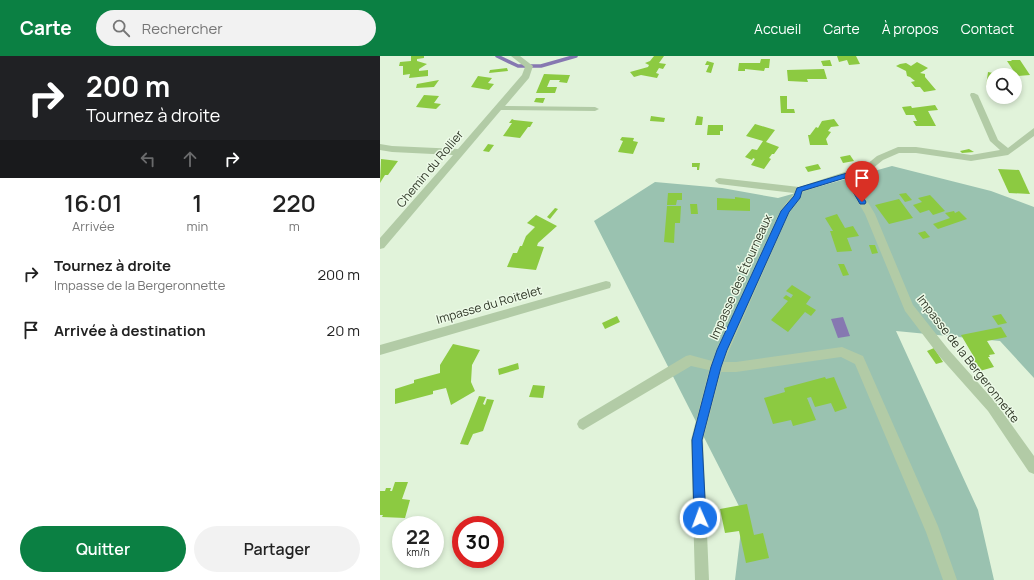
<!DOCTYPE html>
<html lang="fr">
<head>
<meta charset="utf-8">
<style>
	:root { --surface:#fff; --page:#f2f2f2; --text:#222; --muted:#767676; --accent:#0b8043 }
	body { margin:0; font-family:Manrope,sans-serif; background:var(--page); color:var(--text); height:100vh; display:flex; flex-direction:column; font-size:15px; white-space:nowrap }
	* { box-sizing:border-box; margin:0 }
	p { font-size:13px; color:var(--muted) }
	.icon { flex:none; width:22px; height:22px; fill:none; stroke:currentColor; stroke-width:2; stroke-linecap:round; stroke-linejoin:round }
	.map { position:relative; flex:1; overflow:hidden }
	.sheet { display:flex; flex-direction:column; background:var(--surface); width:380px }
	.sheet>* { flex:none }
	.top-card { background:#202124; color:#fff; overflow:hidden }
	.controls { position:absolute; left:606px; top:12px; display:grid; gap:8px }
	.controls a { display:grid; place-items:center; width:36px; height:36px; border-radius:50%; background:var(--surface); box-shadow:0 2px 6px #0003; font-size:20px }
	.speed { position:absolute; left:12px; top:460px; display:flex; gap:8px; font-size:20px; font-weight:700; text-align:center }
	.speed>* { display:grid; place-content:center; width:52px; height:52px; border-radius:50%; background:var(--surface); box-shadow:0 2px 6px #0003; line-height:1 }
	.speed small { font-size:10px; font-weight:400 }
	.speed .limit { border:6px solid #d22; background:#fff; color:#111 }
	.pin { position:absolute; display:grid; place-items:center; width:34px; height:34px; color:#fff; margin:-41px -17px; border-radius:50% 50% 50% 0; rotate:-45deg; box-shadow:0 0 4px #0007 }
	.pin .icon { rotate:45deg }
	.me { position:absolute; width:44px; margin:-22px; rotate:358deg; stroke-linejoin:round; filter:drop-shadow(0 0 3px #0008) }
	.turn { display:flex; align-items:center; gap:14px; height:84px; padding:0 20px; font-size:18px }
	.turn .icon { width:52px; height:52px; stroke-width:2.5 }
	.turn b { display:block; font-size:28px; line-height:34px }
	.lanes { display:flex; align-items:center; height:38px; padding:0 20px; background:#0003; justify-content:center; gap:20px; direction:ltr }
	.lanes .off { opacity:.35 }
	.eta { display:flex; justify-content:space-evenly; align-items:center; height:68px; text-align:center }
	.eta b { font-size:24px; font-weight:600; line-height:28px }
	.primary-button { display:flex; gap:8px; margin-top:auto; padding:8px 20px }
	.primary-button a { flex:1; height:46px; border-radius:24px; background:var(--accent); color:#fff; font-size:16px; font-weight:600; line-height:46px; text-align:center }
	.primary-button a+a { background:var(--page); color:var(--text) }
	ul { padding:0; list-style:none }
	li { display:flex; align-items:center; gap:12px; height:56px; padding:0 20px }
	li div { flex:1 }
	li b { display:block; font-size:15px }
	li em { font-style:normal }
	header { display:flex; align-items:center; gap:24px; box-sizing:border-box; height:56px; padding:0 20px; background:var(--accent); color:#fff }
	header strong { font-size:19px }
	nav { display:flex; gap:22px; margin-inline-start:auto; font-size:14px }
	.search { width:280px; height:36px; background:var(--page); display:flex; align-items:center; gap:10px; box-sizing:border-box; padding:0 14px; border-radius:22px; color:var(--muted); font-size:15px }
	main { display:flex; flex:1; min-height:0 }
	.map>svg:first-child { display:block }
	.green { fill:#9ac2b0 }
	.water { fill:#8678b1 }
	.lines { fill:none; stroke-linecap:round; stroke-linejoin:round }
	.stream { stroke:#8678b1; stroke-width:3.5 }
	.building { fill:#8cca41 }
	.minor { fill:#b2cba6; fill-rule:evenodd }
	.route { fill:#1a73e8; stroke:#114b97 }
	.labels { text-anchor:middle; stroke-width:3; stroke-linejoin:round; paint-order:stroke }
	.street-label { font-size:12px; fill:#2f3727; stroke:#ecfae7 }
</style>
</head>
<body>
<header>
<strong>Carte</strong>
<div class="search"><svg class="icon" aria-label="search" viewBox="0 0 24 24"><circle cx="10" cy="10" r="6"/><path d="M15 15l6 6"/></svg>Rechercher</div>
<nav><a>Accueil</a><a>Carte</a><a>À propos</a><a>Contact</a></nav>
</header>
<main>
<section class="sheet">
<div class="top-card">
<div class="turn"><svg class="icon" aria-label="right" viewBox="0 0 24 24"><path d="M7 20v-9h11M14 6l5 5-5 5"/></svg><div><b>200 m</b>Tournez à droite</div></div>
<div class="lanes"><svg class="icon off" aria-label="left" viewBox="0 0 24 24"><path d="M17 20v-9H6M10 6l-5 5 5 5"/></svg><svg class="icon off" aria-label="ahead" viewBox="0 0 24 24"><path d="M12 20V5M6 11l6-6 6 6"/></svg><svg class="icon" aria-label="right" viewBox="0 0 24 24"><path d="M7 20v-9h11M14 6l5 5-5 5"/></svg></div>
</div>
<div class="eta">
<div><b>16:01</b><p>Arrivée</p></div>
<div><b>1</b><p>min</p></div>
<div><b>220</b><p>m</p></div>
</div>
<ul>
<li><svg class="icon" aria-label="right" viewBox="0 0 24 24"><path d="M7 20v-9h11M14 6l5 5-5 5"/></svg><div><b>Tournez à droite</b><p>Impasse de la Bergeronnette</p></div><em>200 m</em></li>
<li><svg class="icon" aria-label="arrive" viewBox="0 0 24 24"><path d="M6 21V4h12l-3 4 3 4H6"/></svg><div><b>Arrivée à destination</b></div><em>20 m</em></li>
</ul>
<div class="primary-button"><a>Quitter</a><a>Partager</a></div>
</section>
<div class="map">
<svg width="654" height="524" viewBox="0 0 654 524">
	<rect width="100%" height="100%" fill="#e1f3da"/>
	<polygon class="green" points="512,110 611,135 654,151 654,322 620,285 516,275 598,454 614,524 355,524 363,458 214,165 275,126 342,132 398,142"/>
	<polygon class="water" points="463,261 470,280 458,282 451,263"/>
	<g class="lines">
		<polyline class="stream" points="117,0 138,10 161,10 196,0"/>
	</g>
	<g class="building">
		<polygon points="31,0 44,0 44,2 37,3 37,5 47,8 39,13 39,15 48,14 48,20 29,22 30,18 23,19 23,10 19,10 20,6 31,5"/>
		<polygon points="274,0 284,0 279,7 286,8 283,13 279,12 276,17 279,18 277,22 261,19 254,21 250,16 268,11 269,9 265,7 270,5"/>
		<polygon points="457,0 476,0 480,8 469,9 467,4 459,6"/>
		<polygon points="381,3 390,3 389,12 385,12 384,15 365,13 365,15 358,15 359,7 380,7"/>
		<polygon points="450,4 452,10 443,10 441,5"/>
		<polygon points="631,4 640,4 650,19 638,20 635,17 627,5 632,5"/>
		<polygon points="327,5 334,7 331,17 326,16 329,9 325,9"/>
		<polygon points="537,6 548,12 540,17 545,18 545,21 556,34 544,36 540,31 535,31 531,26 535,25 530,21 527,20 526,15 516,10 520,8 526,7 531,10"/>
		<polygon points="127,12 128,15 109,17 110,14"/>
		<polygon points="444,13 447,23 427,23 428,26 408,25 407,14"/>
		<polygon points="608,16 618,18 613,19 613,31 606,30"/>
		<polygon points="164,18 188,19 190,19 187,27 179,26 180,24 170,24 167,31 177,31 175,37 156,37"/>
		<polygon points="98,20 112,22 108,27 114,28 109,34 91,31"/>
		<polygon points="59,24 54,31 36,32 37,28"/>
		<polygon points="44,39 59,40 54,47 61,48 56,53 36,51"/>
		<polygon points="400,40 407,40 407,53 414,53 415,57 401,57"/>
		<polygon points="156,42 165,42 163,47 154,46"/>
		<polygon points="555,49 558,54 548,55 556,70 536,70 533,65 537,65 534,59 526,59 522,51 531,50 532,52"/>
		<polygon points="271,60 285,62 284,66 270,65"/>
		<polygon points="317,60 323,61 322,69 315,69"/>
		<polygon points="132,63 134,64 153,66 150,71 148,71 140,82 123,80 132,67 129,67"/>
		<polygon points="454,63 459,70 451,71 448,75 451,76 446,83 448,89 430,89 428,79 430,79 436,71 438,72 442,65"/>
		<polygon points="375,68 395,74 386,86 399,91 394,98 392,98 389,102 391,103 384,113 371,109 375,103 373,102 372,104 365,101 372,93 377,94 383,85 366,80"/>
		<polygon points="328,69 343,69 343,75 340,75 340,79 327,79"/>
		<polygon points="242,81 254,82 253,85 258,86 253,98 238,96 243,85 240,84"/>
		<polygon points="108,88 114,89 109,96 103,95"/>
		<polygon points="589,93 594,96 582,97 580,95"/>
		<polygon points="470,99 474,105 463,107 460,101"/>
		<polygon points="1,103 18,105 8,119 5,119 0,127"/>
		<polygon points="312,107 320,107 319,114 317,114 317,111 312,111"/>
		<polygon points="438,108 441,113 428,116 425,111"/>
		<polygon points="618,113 639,114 650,138 629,137"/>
		<polygon points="288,137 302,137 302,144 297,144 296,149 287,149"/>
		<polygon points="526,137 532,144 525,146 519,138"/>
		<polygon points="550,139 553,142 565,155 553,159 549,154 540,157 533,149 542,146 538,142"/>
		<polygon points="355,141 370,143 370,155 337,154 337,142 355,143"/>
		<polygon points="519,143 533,162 509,168 495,149"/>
		<polygon points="310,148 317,148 318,158 311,158"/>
		<polygon points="287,150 301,150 300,167 295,167 294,187 284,186"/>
		<polygon points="175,152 178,153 170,163 167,161"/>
		<polygon points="574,155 575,157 579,155 587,163 558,173 553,168 570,162 565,157"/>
		<polygon points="457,158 465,172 473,170 479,180 467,182 472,195 457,196 450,175 453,175 445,162"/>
		<polygon points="156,159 177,170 158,187 157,190 164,191 156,214 127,211 133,197 137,197 140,190 142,190 146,180 155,171 147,167"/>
		<polygon points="545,175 550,181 543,183 538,177"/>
		<polygon points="489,189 495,189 498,197 492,198"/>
		<polygon points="458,208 464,208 469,219 463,220"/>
		<polygon points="412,229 431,241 426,248 436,254 431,260 425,256 408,276 391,264 408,245 403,242 406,239 411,242 413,239 406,235"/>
		<polygon points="621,258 627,267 618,269 612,260"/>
		<polygon points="237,260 240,266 225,273 222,267"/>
		<polygon points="621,271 627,281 607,285 615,298 609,299 610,301 608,301 614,311 596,316 587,302 594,301 581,279"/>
		<polygon points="73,288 100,294 92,309 91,326 95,335 71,349 66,332 53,335 53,338 15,348 15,333 34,327 34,324 60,317 60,309"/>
		<polygon points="554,292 563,306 556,308 547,295"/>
		<polygon points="138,307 139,313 119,319 118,313"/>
		<polygon points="445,321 446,323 454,321 467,352 455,356 451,347 435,351 431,341 427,342 436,364 413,370 411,364 393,368 384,342 405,336 404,332"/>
		<polygon points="153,329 165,330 163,342 149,341"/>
		<polygon points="99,340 106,341 103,348 105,349 107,343 114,344 103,375 93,378 88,389 80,388"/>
		<polygon points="15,426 28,426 22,443 30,444 25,462 2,461 3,459 0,459 0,435 5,435 6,432 11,432 10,435 12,435"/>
		<polygon points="367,448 374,479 383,477 389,502 366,507 359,475 345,477 340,453"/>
	</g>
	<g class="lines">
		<g class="minor">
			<polygon points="131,0 140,0 153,10 149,22 125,50 215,51 219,53 215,55 121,54 4,192 0,193 0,182 73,99 12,96 0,94 0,88 12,90 78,93 142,19 145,11"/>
			<polygon points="591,37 594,37 598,39 618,84 628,92 654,72 654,80 628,99 591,105 536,97 519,97 503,104 492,113 472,120 495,158 533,249 568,293 616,347 654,400 654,418 649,416 608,355 560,301 525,255 485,158 464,122 423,136 420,142 409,157 344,306 356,306 462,291 483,300 558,470 577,524 563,524 546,476 475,308 461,301 356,316 341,316 323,384 329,524 315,524 311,384 329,314 311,310 203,374 199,372 197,368 199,364 306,300 310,299 332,305 400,155 414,137 339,128 335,125 336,123 339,122 419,131 486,109 497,100 518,91 536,91 591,99 620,94 610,85 590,39"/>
			<polygon points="226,225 230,226 231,229 230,232 0,299 0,289"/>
		</g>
	</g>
	<polygon class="route" points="467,117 471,119 486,146 485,148 480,148 465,122 422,135 420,142 409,156 347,294 341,311 322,384 326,462 324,466 320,468 316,466 314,462 312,384 331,311 337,294 401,155 414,140 417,132"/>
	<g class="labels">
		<g class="street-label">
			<text transform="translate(50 113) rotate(-50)" y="4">Chemin du Rollier</text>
			<text transform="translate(361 221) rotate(-66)" y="4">Impasse des Étourneaux</text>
			<text transform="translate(109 249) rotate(-16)" y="4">Impasse du Roitelet</text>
			<text transform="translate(588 303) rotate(52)" y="4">Impasse de la Bergeronnette</text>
		</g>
	</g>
</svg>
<div class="controls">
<a><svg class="icon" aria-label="search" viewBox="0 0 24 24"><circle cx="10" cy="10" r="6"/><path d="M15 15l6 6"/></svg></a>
</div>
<div class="speed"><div>22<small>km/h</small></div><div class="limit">30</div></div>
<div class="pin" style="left:482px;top:146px;background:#d93025"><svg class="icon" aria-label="arrive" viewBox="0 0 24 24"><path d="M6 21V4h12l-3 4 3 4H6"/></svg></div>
<svg class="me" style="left:320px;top:462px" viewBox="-20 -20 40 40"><circle r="17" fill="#1a73e8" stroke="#fff" stroke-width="3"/><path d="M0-11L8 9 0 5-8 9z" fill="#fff"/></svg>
</div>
</main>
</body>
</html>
